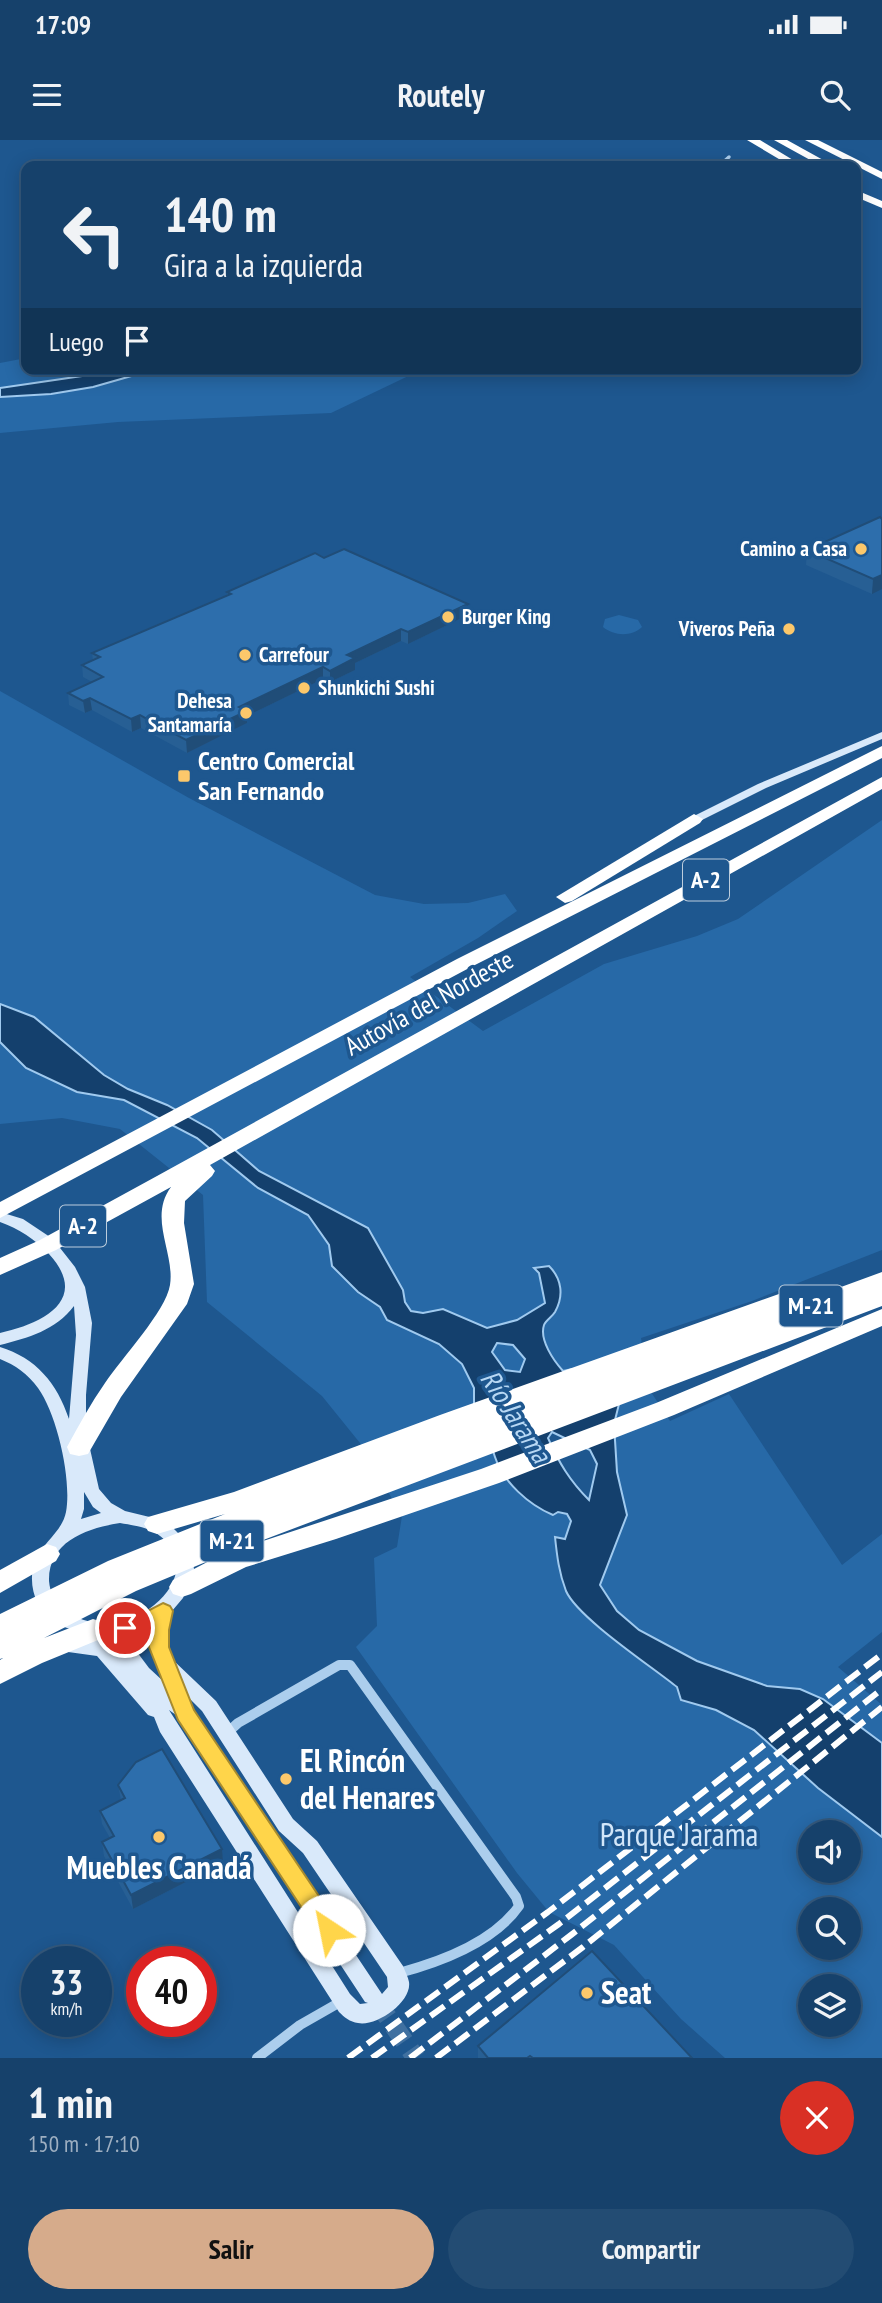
<!DOCTYPE html>
<html lang="es">
<head>
<meta charset="utf-8">
<style>
	:root { --surface:#16416b; --page:#234c73; --text:#f1f3f6; --muted:#9eafc1; --line:#355a7e; --accent:#d6ab8b }
	body { margin:0; font-family:"PT Sans Narrow",sans-serif; background:var(--page); color:var(--text); height:100vh; display:flex; flex-direction:column; font-size:26px; white-space:nowrap }
	* { box-sizing:border-box; margin:0 }
	p { font-size:23px; color:var(--muted) }
	.icon { flex:none; width:38px; height:38px; fill:none; stroke:currentColor; stroke-width:2; stroke-linecap:round; stroke-linejoin:round }
	.map { position:relative; height:1918px; overflow:hidden }
	.panel { display:flex; flex-direction:column; background:var(--surface); flex:1 }
	.panel>* { flex:none }
	.top-card { position:absolute; left:21px; top:21px; width:840px; height:214px; border-radius:14px; box-shadow:0 4px 18px #0003,0 0 0 2px var(--line); background:#16416b; color:var(--text); overflow:hidden }
	.controls { position:absolute; left:798px; top:1680px; display:grid; gap:14px }
	.controls a { display:grid; place-items:center; width:63px; height:63px; border-radius:50%; background:var(--surface); box-shadow:0 4px 18px #0003,0 0 0 2px var(--line); font-size:35px }
	.speed { position:absolute; left:21px; top:1806px; display:flex; gap:14px; font-size:35px; font-weight:700; text-align:center }
	.speed>* { display:grid; place-content:center; width:91px; height:91px; border-radius:50%; background:var(--surface); box-shadow:0 4px 18px #0003,0 0 0 2px var(--line); line-height:1 }
	.speed small { font-size:18px; font-weight:400 }
	.speed .limit { border:10px solid #d22; background:#fff; color:#111 }
	.pin { position:absolute; display:grid; place-items:center; width:60px; height:60px; color:#fff; margin:-30px; border:4px solid #fff; border-radius:50%; box-shadow:0 2px 7px #0007 }
	.me { position:absolute; width:77px; margin:-38px; rotate:326deg; stroke-linejoin:round; filter:drop-shadow(0 0 5px #0008) }
	.turn { display:flex; align-items:center; gap:24px; height:147px; padding:0 28px; font-size:32px }
	.turn .icon { width:91px; height:91px; stroke-width:2.5 }
	.turn b { display:block; font-size:49px; line-height:60px }
	.then { display:flex; align-items:center; height:66px; padding:0 28px; background:#0003; gap:14px; font-size:26px }
	.round { display:grid; place-items:center; flex:none; width:74px; height:74px; border-radius:37px; background:var(--page) }
	.overview { display:flex; align-items:center; justify-content:space-between; height:119px; padding:0 28px }
	h1 { font-size:42px; font-weight:600; line-height:52px }
	.button { display:flex; gap:14px; margin-top:auto; padding:14px 28px }
	.button a { flex:1; height:80px; border-radius:42px; background:var(--accent); color:#111; font-size:28px; font-weight:600; line-height:80px; text-align:center }
	.button a+a { background:var(--page); color:var(--text) }
	.status { display:flex; justify-content:space-between; align-items:center; height:49px; padding:0 35px; background:var(--surface); direction:ltr }
	.status svg { height:19px; fill:currentColor }
	header { display:flex; justify-content:space-between; align-items:center; height:91px; padding:0 28px; background:var(--surface); font-size:32px; font-weight:600 }
	.map>svg:first-child { display:block }
	.green { fill:#2769a7; fill-rule:evenodd }
	.water { fill:#14406d; stroke:#a0caef; stroke-width:2; fill-rule:evenodd }
	.lines { fill:none; stroke-linecap:round; stroke-linejoin:round }
	.secondary-tunnel { stroke:#4070a0; stroke-width:19; stroke-dasharray:19 10; stroke-linecap:butt }
	.street-far1 { stroke:#acceed; stroke-width:3.5 }
	.street { stroke:#acceed; stroke-width:10 }
	.secondary { fill:#d9e9fa; fill-rule:evenodd }
	.highway { fill:#fff; fill-rule:evenodd }
	.rail { stroke:#fff; stroke-width:6; stroke-dasharray:17 7; stroke-linecap:butt }
	.wall { fill:#275f94 }
	.shaded-wall { fill:#204d78 }
	.building { fill:#2d6eac; stroke:#204d78; stroke-width:2 }
	.route { fill:#ffd54a; stroke:#a68a30; stroke-width:2 }
	.poi-dot { fill:#fcc86b; stroke:#1e578f; stroke-width:2.5 }
	.labels { text-anchor:middle; stroke-width:7; stroke-linejoin:round; paint-order:stroke }
	.far-poi-label { font-size:21px; font-weight:bold; fill:#fff; stroke:#1e578f; text-anchor:end }
	.shield { fill:#1e578f; stroke:#bccddd; stroke-width:2 }
	.shield-label { font-size:24px; font-weight:bold; fill:#fff }
	.poi-label { font-size:26px; font-weight:bold; fill:#fff; stroke:#1e578f; text-anchor:start }
	.street-label { font-size:26px; fill:#fff; stroke:#1e578f }
	.water-label { font-size:28px; font-style:italic; fill:#b8d8f4; stroke:#1e578f }
	.near-poi-label { font-size:32px; font-weight:bold; fill:#fff; stroke:#1e578f; text-anchor:start }
	.near-park-label { font-size:32px; fill:#d2e6f9; stroke:#1e578f }
</style>
</head>
<body>
<div class="status"><b>17:09</b><svg viewBox="0 0 49 12"><path d="M0 12V9h3v3zM5 12V6h3v6zM10 12V3h3v9zM15 12V0h3v12zM26 1h20v11H26zM47 4h2v5h-2z"/></svg></div>
<header><svg class="icon" aria-label="menu" viewBox="0 0 24 24"><path d="M4 6h16M4 12h16M4 18h16"/></svg>Routely<svg class="icon" aria-label="search" viewBox="0 0 24 24"><circle cx="10" cy="10" r="6"/><path d="M15 15l6 6"/></svg></header>
<div class="map">
<svg width="882" height="1918" viewBox="0 0 882 1918">
	<rect width="100%" height="100%" fill="#1e578f"/>
	<g class="green">
		<polygon points="26,218 26,229 423,229 331,273 118,282 0,293 0,223"/>
		<path d="M619 475 638 480 642 487C631 497 614 496 603 487L605 479Z"/>
		<path d="M0 551 189 658 375 755 424 764 468 763 505 754 517 771 478 798 410 837 483 891 604 824 697 796 738 779 882 680V1110L752 1161 641 1198 649 1249 670 1281 729 1254 842 1425 882 1394V1492L838 1527 882 1565V1918H725L681 1879 614 1805 549 1772 517 1733 356 1507 377 1486 374 1418 397 1407 402 1376 360 1303 322 1256 207 1162 203 1055 120 989 62 978 0 984ZM614 1284 617 1332 627 1375 600 1444 617 1471 639 1490 697 1521 767 1546 800 1549 873 1597 814 1644 754 1590 716 1570 681 1560 677 1547C651 1526 579 1479 566 1451 559 1434 557 1416 555 1398L565 1399 571 1381 567 1375 542 1370 514 1348 546 1286ZM810 1692H849V1731H810ZM810 1769H849V1808H810ZM810 1846H849V1885H810Z"/>
	</g>
	<g class="water">
		<polygon points="113,229 156,229 93,247 51,254 0,257 0,248 89,235"/>
		<path d="M0 864 34 877 104 935 128 949 167 965 212 990 259 1031 368 1088 403 1150 405 1162 411 1171 423 1173 443 1169 487 1188 517 1180 545 1163 539 1133 534 1128 549 1126C562 1139 564 1156 555 1172 552 1177 546 1180 544 1185 539 1200 554 1221 563 1231L572 1229 620 1260 614 1284 617 1332 627 1375 600 1445 617 1471 639 1490 697 1521 767 1546 800 1549 823 1559 882 1603V1697L818 1648 754 1590 716 1570 681 1560 677 1547C651 1526 578 1478 566 1451 559 1433 557 1416 555 1397L565 1399 571 1381 567 1374 558 1372 553 1375C529 1365 503 1342 495 1317 487 1295 493 1285 474 1268V1248L462 1224 439 1204 387 1180 380 1167 358 1152 332 1126 329 1105 308 1075 258 1048 197 998 124 960 77 952 26 928 0 902ZM497 1203 513 1205 525 1219 520 1232 505 1230 492 1212ZM552 1292 590 1310 597 1324 589 1360C570 1341 559 1323 548 1298Z"/>
	</g>
	<g class="lines">
		<polyline class="secondary-tunnel" points="377,1862 416,1918"/>
		<polyline class="street-far1" points="719,26 729,17"/>
		<g class="street">
			<path d="M228 1592 238 1583 339 1525H350L516 1757 519 1766C494 1802 440 1822 399 1833"/>
			<polyline points="257,1918 300,1885 342,1861"/>
		</g>
		<g class="secondary">
			<polygon points="882,592 882,599 766,648 698,682 694,683 688,679 758,644"/>
			<path d="M0 1072 23 1079 53 1099 75 1127 85 1147 92 1183 86 1255V1291L99 1349 111 1363 125 1371 166 1381 190 1405 194 1429 183 1458 172 1471 167 1490 168 1507 173 1520 216 1561 293 1679 317 1701 403 1826C405 1831 408 1837 409 1842 412 1862 376 1887 358 1883 350 1882 344 1877 339 1872L160 1592 154 1577 148 1575 97 1516 61 1511 58 1506 61 1501C73 1497 95 1496 107 1503 113 1507 119 1515 123 1521L106 1498C96 1499 89 1495 80 1492 72 1489 62 1487 55 1483 35 1470 27 1443 35 1421 43 1402 62 1392 66 1372 72 1340 57 1274 38 1248 28 1234 15 1225 0 1219V1207C36 1218 57 1243 69 1279L76 1195 74 1166C56 1190 28 1198 0 1205V1193C42 1184 91 1160 49 1114 35 1099 19 1089 0 1082ZM84 1352 93 1367 101 1373 81 1379 84 1369ZM120 1383C131 1385 147 1387 156 1393 219 1434 123 1516 63 1469 54 1462 50 1452 49 1441 48 1401 88 1388 120 1383ZM150 1487V1507L163 1541 149 1528 125 1496ZM188 1557 202 1571 279 1691 303 1713 387 1837 388 1847 382 1854 193 1571ZM169 1570 176 1575 365 1862 368 1863 360 1864 350 1854Z"/>
		</g>
		<g class="highway">
			<polygon points="747,0 760,0 798,23 789,25"/>
			<polygon points="774,0 787,0 834,26 821,26"/>
			<polygon points="805,0 818,0 882,32 882,39"/>
			<polygon points="856,50 882,61 882,68 856,57"/>
			<polygon points="882,606 882,618 471,827 0,1078 0,1062 457,819"/>
			<path d="M882 637V649L210 1025 215 1031 212 1036 185 1061 184 1083 194 1144 187 1164 121 1257 88 1314 79 1316 70 1314 67 1307C79 1285 91 1263 105 1243 121 1219 166 1171 170 1145 175 1113 148 1078 171 1047L56 1110 0 1135V1118L40 1100 157 1036Z"/>
			<polygon points="694,674 703,679 700,683 572,761 565,763 556,757"/>
			<polygon points="882,1132 882,1149 879,1150 882,1149 882,1166 242,1408 481,1329 656,1263 882,1169 882,1186 674,1275 499,1343 336,1399 246,1427 191,1454 182,1457 173,1454 169,1447 173,1440 213,1419 136,1451 44,1498 93,1479 103,1482 106,1490 103,1498 42,1523 0,1544 0,1520 3,1518 0,1519 0,1474 108,1421 225,1374 157,1394 148,1391 144,1384 148,1377 234,1352 440,1275 793,1149 801,1147 809,1149 811,1158"/>
			<polygon points="47,1404 56,1407 60,1414 56,1421 0,1453 0,1430"/>
		</g>
		<g class="rail">
			<polyline points="348,1918 548,1772 882,1514"/>
			<polyline points="372,1918 559,1784 882,1532"/>
			<polyline points="410,1918 571,1795 882,1549"/>
			<polyline points="436,1918 583,1807 882,1567"/>
		</g>
	</g>
	<g class="wall">
		<polygon points="882,379 872,454 806,425 807,410"/>
		<polygon points="227,452 468,475 408,504 401,501 355,523 355,530 330,542 323,539 247,576 247,583 187,613 141,588 132,592 92,570 85,573 69,565 68,553 92,542 83,537 82,525 93,521 92,513 227,456"/>
		<polygon points="118,1645 223,1723 133,1769 104,1716 102,1702 110,1698 102,1684 100,1671 121,1660"/>
		<polygon points="478,1906 692,1918 478,1918"/>
	</g>
	<g class="shaded-wall">
		<polygon points="882,435 882,449 872,454 873,439"/>
		<polygon points="468,464 468,475 408,504 408,492"/>
		<polygon points="401,489 401,501 355,523 355,530 330,542 330,531 347,515"/>
		<polygon points="323,527 323,539 247,576 247,583 187,613 186,600 239,567"/>
		<polygon points="90,558 92,570 85,573 83,561"/>
		<polygon points="140,575 141,588 132,592 131,579"/>
		<polygon points="222,1709 223,1723 133,1769 131,1755"/>
	</g>
	<g class="building">
		<polygon points="880,377 882,379 882,435 873,439 807,410"/>
		<polygon points="344,409 468,464 408,492 401,489 347,515 355,518 330,531 323,527 239,567 247,571 186,600 140,575 131,579 90,558 83,561 68,553 103,537 82,525 100,517 92,513 231,454 227,452 315,413 324,418"/>
		<polygon points="162,1609 222,1709 131,1755 102,1702 114,1696 100,1671 125,1658 118,1645 136,1622"/>
		<polygon points="592,1811 692,1918 533,1918 530,1916 527,1918 488,1918 478,1906"/>
	</g>
	<polygon class="route" points="163,1463 170,1466 173,1471 169,1490 169,1507 194,1570 337,1783 340,1790 337,1797 329,1801 321,1797 178,1580 149,1507 148,1489 125,1496 118,1494 115,1488 118,1482 134,1478"/>
	<g class="poi-dot">
		<circle cx="861" cy="409" r="7"/>
		<circle cx="448" cy="477" r="7"/>
		<circle cx="789" cy="489" r="7"/>
		<circle cx="245" cy="515" r="7"/>
		<circle cx="304" cy="548" r="7"/>
		<circle cx="246" cy="573" r="7"/>
		<rect x="177" y="629" width="14" height="14" rx="3.5"/>
		<circle cx="286" cy="1639" r="7"/>
		<circle cx="159" cy="1697" r="7"/>
		<circle cx="587" cy="1853" r="7"/>
	</g>
	<g class="labels">
		<g class="far-poi-label">
			<text x="847" y="416">Camino a Casa</text>
			<text x="462" y="484" text-anchor="start">Burger King</text>
			<text x="775" y="496">Viveros Peña</text>
			<text x="259" y="522" text-anchor="start">Carrefour</text>
			<text x="318" y="555" text-anchor="start">Shunkichi Sushi</text>
			<text x="232" y="568">Dehesa<tspan x="232" dy="24">Santamaría</tspan></text>
		</g>
		<g class="shield">
			<rect x="683" y="719.5" width="46" height="41" rx="5"/>
			<rect x="60" y="1065.5" width="46" height="41" rx="5"/>
			<rect x="779.5" y="1145.5" width="63" height="41" rx="5"/>
			<rect x="200.5" y="1380.5" width="63" height="41" rx="5"/>
		</g>
		<g class="shield-label">
			<text x="706" y="748">A-2</text>
			<text x="83" y="1094">A-2</text>
			<text x="811" y="1174">M-21</text>
			<text x="232" y="1409">M-21</text>
		</g>
		<g class="poi-label">
			<text x="198" y="630">Centro Comercial<tspan x="198" dy="30">San Fernando</tspan></text>
		</g>
		<g class="street-label">
			<text transform="translate(429 863) rotate(-29)" y="9">Autovía del Nordeste</text>
		</g>
		<g class="water-label">
			<text transform="translate(516 1276) rotate(57)" y="10">Río Jarama</text>
		</g>
		<g class="near-poi-label">
			<text x="300" y="1632">El Rincón<tspan x="300" dy="37">del Henares</tspan></text>
			<text x="159" y="1739" text-anchor="middle">Muebles Canadá</text>
			<text x="601" y="1864">Seat</text>
		</g>
		<g class="near-park-label">
			<text x="679" y="1706">Parque Jarama</text>
		</g>
	</g>
</svg>
<div class="controls">
<a><svg class="icon" aria-label="sound" viewBox="0 0 24 24"><path d="M4 9h4l5-4v14l-5-4H4zM17 9q2 3 0 6"/></svg></a>
<a><svg class="icon" aria-label="search" viewBox="0 0 24 24"><circle cx="10" cy="10" r="6"/><path d="M15 15l6 6"/></svg></a>
<a><svg class="icon" aria-label="layers" viewBox="0 0 24 24"><path d="M12 4l9 5-9 5-9-5zM3 14l9 5 9-5"/></svg></a>
</div>
<div class="speed"><div>33<small>km/h</small></div><div class="limit">40</div></div>
<div class="pin" style="left:125px;top:1488px;background:#d93025"><svg class="icon" aria-label="arrive" viewBox="0 0 24 24"><path d="M6 21V4h12l-3 4 3 4H6"/></svg></div>
<svg class="me" style="left:329px;top:1790px" viewBox="-20 -20 40 40"><circle r="19" fill="#fff"/><path d="M0-13L10 11 0 6-10 11z" fill="#ffd54a"/></svg>
<div class="top-card">
<div class="turn"><svg class="icon" aria-label="left" viewBox="0 0 24 24"><path d="M17 20v-9H6M10 6l-5 5 5 5"/></svg><div><b>140 m</b>Gira a la izquierda</div></div>
<div class="then">Luego<svg class="icon" aria-label="arrive" viewBox="0 0 24 24"><path d="M6 21V4h12l-3 4 3 4H6"/></svg></div>
</div>
</div>
<section class="panel">
<div class="overview"><div><h1>1 min</h1><p>150 m · 17:10</p></div><a class="round" style="background:#d93025;color:#fff"><svg class="icon" aria-label="close" viewBox="0 0 24 24"><path d="M6 6l12 12M18 6L6 18"/></svg></a></div>
<div class="button"><a>Salir</a><a>Compartir</a></div>
</section>
</body>
</html>
